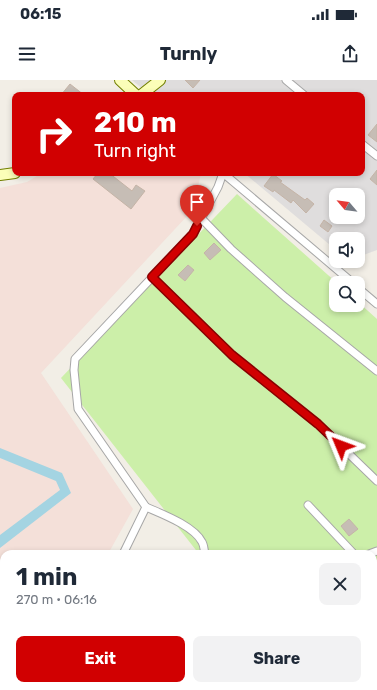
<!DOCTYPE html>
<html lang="en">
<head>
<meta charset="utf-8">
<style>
	:root { --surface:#fff; --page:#f2f2f3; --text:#1f2937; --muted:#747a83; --accent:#d10001 }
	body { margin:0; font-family:Rubik,sans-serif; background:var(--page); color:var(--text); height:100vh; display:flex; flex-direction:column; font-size:15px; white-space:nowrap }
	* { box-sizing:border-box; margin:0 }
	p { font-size:13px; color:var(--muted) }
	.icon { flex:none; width:22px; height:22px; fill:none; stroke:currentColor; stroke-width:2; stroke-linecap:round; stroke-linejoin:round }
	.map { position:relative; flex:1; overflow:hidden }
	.side { position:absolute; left:0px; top:470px; width:377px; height:140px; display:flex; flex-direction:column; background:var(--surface); border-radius:12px 12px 0 0; box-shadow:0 2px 6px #0003 }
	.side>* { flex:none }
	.guide { position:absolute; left:12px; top:12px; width:353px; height:84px; border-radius:8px; box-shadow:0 2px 6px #0003; background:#d10001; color:#fff; overflow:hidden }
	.needle { width:26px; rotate:299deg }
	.tools { position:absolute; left:329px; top:108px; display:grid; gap:8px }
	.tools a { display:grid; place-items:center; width:36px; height:36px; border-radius:8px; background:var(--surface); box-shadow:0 2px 6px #0003; font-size:20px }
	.pin { position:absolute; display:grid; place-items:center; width:34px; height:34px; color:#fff; margin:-41px -17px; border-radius:50% 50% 50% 0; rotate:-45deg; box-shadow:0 0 4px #0007 }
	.pin .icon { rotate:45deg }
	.me { position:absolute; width:44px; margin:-22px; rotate:314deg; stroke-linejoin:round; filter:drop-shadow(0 0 3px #0008) }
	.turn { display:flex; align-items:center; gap:14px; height:84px; padding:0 16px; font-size:18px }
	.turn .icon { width:52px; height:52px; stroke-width:2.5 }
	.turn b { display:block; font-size:28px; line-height:34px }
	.round { display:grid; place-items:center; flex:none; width:42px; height:42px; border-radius:8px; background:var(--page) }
	.headline { display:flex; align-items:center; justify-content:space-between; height:68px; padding:0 16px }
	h1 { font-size:24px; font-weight:700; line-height:30px }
	.cta { display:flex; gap:8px; margin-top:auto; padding:8px 16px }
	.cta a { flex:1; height:46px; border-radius:8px; background:var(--accent); color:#fff; font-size:16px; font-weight:700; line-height:46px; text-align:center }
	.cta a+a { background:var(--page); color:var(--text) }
	.status { display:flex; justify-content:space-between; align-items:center; height:28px; padding:0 20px; background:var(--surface); direction:ltr }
	.status svg { height:11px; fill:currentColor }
	header { display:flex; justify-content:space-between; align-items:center; height:52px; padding:0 16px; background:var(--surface); font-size:18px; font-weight:700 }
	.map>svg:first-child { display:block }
	.residential { fill:#dfdddd; fill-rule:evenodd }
	.military { fill:#f4e0d9 }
	.grass { fill:#ccefa9 }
	.water { fill:#a4d4e2 }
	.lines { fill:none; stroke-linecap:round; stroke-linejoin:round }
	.stream { stroke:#a4d4e2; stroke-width:2.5 }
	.building { fill:#c6bdb5; stroke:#c5b4a7 }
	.street-casing { stroke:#a7a7a7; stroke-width:9 }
	.secondary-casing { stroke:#727f00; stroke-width:12 }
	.street { stroke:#fff; stroke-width:7 }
	.secondary { stroke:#fbfeb8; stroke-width:10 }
	.route-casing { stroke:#880001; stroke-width:10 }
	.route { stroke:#d10001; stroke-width:7 }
</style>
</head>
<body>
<div class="status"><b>06:15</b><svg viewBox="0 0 49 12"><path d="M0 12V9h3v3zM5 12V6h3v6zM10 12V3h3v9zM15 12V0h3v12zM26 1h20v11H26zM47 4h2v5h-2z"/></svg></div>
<header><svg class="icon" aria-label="menu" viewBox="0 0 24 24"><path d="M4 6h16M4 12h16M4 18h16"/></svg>Turnly<svg class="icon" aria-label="share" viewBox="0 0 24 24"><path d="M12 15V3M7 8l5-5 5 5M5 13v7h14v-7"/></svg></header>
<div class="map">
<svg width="377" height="610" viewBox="0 0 377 610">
	<rect width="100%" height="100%" fill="#f2eee6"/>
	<path class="residential" d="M132 0H377V170L358 177V159H336V170L244 93H362V15H150ZM336 115H358V137H336Z"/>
	<polygon class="military" points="42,93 201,93 197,112 188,135 41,293 133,429 108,474 4,474 4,606 34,606 30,610 0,610 0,108 27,102"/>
	<polygon class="grass" points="237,114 337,203 336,225 358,225 358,222 377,239 377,610 247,610 252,606 373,606 373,474 199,474 61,298"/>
	<polygon class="water" points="0,368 62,393 71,413 0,468 0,455 60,410 56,401 0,378"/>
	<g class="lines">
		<g class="stream">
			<polyline points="0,551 4,558"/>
			<polyline points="29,606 32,610"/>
		</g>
	</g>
	<g class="building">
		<polygon points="185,0 200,0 193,8"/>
		<polygon points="70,4 84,15 61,15"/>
		<polygon points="377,44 377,62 368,55"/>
		<polygon points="377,90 377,105 370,99"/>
		<polygon points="98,93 109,93 132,111 136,105 145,111 131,129 93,99"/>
		<polygon points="273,94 282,101 280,102 305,120 307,118 314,124 306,133 293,120 291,123 274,110 273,112 264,106"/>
		<polygon points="324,140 332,146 328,152 320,146"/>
		<polygon points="214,163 221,170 210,180 204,173"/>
		<polygon points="188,185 194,190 185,201 178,195"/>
		<polygon points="349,439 358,449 349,456 341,446"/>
	</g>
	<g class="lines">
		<g class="street-casing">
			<g id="street">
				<polyline points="286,0 304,15"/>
				<polyline points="362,64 377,76"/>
				<polyline points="223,93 353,203"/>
				<polyline points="201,138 231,169 285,217 377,291"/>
				<polyline points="152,197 232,275 318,344 377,401"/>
				<polyline points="358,208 377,224"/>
				<polyline points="308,425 354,474"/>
				<path d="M146 427C162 434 194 446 202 462 204 465 204 470 205 474"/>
				<polyline points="123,474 146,427 78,329 74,290 75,279 193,154 218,107 223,93"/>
				<polyline points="369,474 377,471"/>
				<polyline points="373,500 377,505"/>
				<polyline points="336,606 337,610"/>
				<polyline points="283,610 285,606"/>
			</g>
		</g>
		<g class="secondary-casing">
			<g id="secondary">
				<polyline points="120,0 136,15"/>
				<polyline points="141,15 160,0"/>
				<polyline points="0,95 15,93"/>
			</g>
		</g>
		<use href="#street" class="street"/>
		<use href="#secondary" class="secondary"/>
	</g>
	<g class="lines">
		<g class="route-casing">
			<polyline id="route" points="197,146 193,154 152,197 232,275 318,344 341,366"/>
		</g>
		<use href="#route" class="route"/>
	</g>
</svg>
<div class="tools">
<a><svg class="needle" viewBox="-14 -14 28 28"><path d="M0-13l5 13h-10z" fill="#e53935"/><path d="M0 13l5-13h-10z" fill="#747a83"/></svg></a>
<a><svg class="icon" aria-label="sound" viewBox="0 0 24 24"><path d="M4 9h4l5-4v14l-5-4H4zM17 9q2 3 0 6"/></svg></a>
<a><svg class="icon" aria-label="search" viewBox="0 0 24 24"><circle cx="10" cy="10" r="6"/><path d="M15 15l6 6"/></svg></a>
</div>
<div class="pin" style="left:197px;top:146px;background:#d93025"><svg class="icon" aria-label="arrive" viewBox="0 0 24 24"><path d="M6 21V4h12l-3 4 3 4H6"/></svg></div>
<svg class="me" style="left:341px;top:366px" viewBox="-20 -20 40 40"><path d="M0-17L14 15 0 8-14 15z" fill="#d10001" stroke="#fff" stroke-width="4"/></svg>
<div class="guide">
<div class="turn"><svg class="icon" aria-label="right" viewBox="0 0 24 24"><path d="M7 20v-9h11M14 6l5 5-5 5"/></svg><div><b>210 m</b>Turn right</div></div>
</div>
<section class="side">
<div class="headline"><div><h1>1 min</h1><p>270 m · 06:16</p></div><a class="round"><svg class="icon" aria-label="close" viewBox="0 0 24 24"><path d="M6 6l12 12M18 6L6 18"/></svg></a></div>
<div class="cta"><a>Exit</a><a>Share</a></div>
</section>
</div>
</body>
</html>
